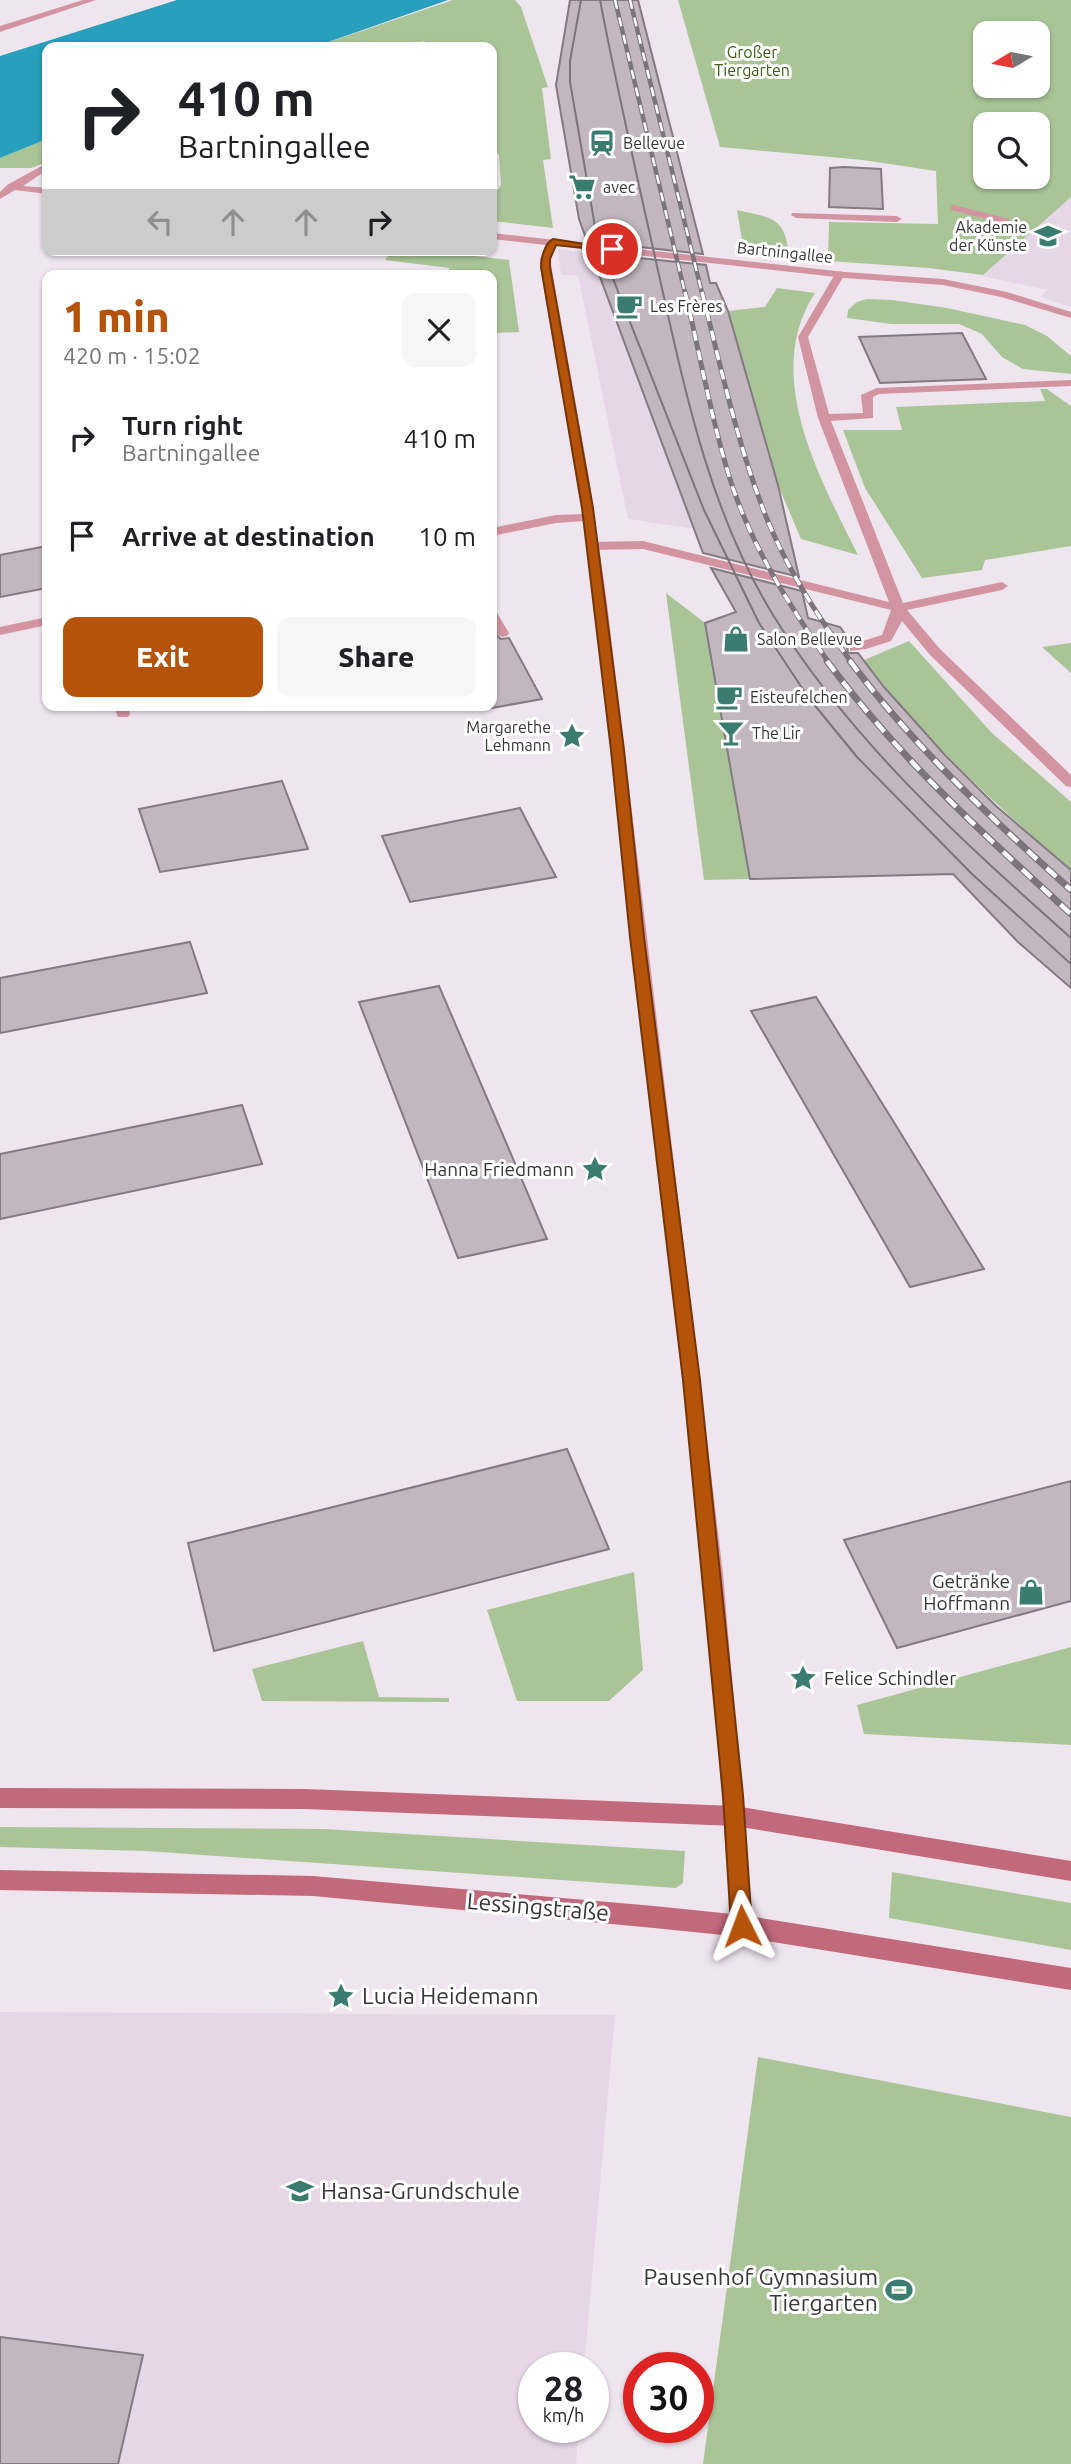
<!DOCTYPE html>
<html lang="en">
<head>
<meta charset="utf-8">
<style>
	:root { --surface:#fff; --page:#f6f6f6; --text:#202124; --muted:#757577; --accent:#b45309 }
	body { margin:0; font-family:Ubuntu,sans-serif; background:var(--page); color:var(--text); height:100vh; display:flex; flex-direction:column; font-size:26px; white-space:nowrap }
	* { box-sizing:border-box; margin:0 }
	p { font-size:23px; color:var(--muted) }
	.icon { flex:none; width:38px; height:38px; fill:none; stroke:currentColor; stroke-width:2; stroke-linecap:round; stroke-linejoin:round }
	.map { position:relative; flex:1; overflow:hidden }
	.drawer { position:absolute; left:42px; top:270px; width:455px; height:441px; display:flex; flex-direction:column; background:var(--surface); border-radius:14px; box-shadow:0 2px 5px #0004 }
	.drawer>* { flex:none }
	.hud { position:absolute; left:42px; top:42px; width:455px; height:214px; border-radius:14px; box-shadow:0 2px 5px #0004; background:#fff; color:var(--text); overflow:hidden }
	.needle { width:46px; rotate:260deg }
	.tools { position:absolute; left:973px; top:21px; display:grid; gap:14px }
	.tools a { display:grid; place-items:center; width:77px; height:77px; border-radius:14px; background:var(--surface); box-shadow:0 2px 5px #0004; font-size:35px }
	.speed { position:absolute; left:518px; top:2352px; display:flex; gap:14px; font-size:35px; font-weight:700; text-align:center }
	.speed>* { display:grid; place-content:center; width:91px; height:91px; border-radius:50%; background:var(--surface); box-shadow:0 2px 5px #0004; line-height:1 }
	.speed small { font-size:18px; font-weight:400 }
	.speed .limit { border:10px solid #d22; background:#fff; color:#111 }
	.pin { position:absolute; display:grid; place-items:center; width:60px; height:60px; color:#fff; margin:-30px; border:4px solid #fff; border-radius:50%; box-shadow:0 2px 7px #0007 }
	.me { position:absolute; width:77px; margin:-38px; rotate:357deg; stroke-linejoin:round; filter:drop-shadow(0 0 5px #0008) }
	.turn { display:flex; align-items:center; gap:24px; height:147px; padding:0 21px; font-size:32px }
	.turn .icon { width:91px; height:91px; stroke-width:2.5 }
	.turn b { display:block; font-size:49px; line-height:60px }
	.lanes { display:flex; align-items:center; height:66px; padding:0 21px; background:#0003; justify-content:center; gap:35px; direction:ltr }
	.lanes .off { opacity:.35 }
	.round { display:grid; place-items:center; flex:none; width:74px; height:74px; border-radius:14px; background:var(--page) }
	.summary { display:flex; align-items:center; justify-content:space-between; height:119px; padding:0 21px }
	h1 { font-size:42px; font-weight:800; line-height:52px; color:var(--accent) }
	.primary-button { display:flex; gap:14px; margin-top:auto; padding:14px 21px }
	.primary-button a { flex:1; height:80px; border-radius:14px; background:var(--accent); color:#fff; font-size:28px; font-weight:800; line-height:80px; text-align:center }
	.primary-button a+a { background:var(--page); color:var(--text) }
	ul { padding:0; list-style:none }
	li { display:flex; align-items:center; gap:21px; height:98px; padding:0 21px }
	li div { flex:1 }
	li b { display:block; font-size:26px }
	li em { font-style:normal }
	.map>svg:first-child { display:block }
	.built { fill:#e6d7e7 }
	.green { fill:#a9c597; fill-rule:evenodd }
	.water { fill:#279fbd }
	.building { fill:#c2b7bf; stroke:#847a81; stroke-width:2 }
	.lines { fill:none; stroke-linecap:round; stroke-linejoin:round }
	.service { fill:#d294a0; fill-rule:evenodd }
	.minor { fill:#d294a0; fill-rule:evenodd }
	.secondary { fill:#c2697c; fill-rule:evenodd }
	.tram { stroke:#7b757b; stroke-width:2 }
	.rail-far2-casing { stroke:#7b757b; stroke-width:4.5 }
	.rail-far1-casing { stroke:#7b757b; stroke-width:5 }
	.rail-casing { stroke:#7b757b; stroke-width:7 }
	.rail-far2 { stroke:#fff; stroke-width:2.5; stroke-dasharray:9; stroke-linecap:butt }
	.rail-far1 { stroke:#fff; stroke-width:3.5; stroke-dasharray:10; stroke-linecap:butt }
	.rail { stroke:#fff; stroke-width:4.5; stroke-dasharray:13; stroke-linecap:butt }
	.route { fill:#b45309; stroke:#753606; stroke-width:2 }
	.labels { text-anchor:middle; stroke-width:6; stroke-linejoin:round; paint-order:stroke }
	.far-park-label { font-size:16px; fill:#3a6016; stroke:#fff }
	.far-poi-label { font-size:16px; fill:#3a363a; stroke:#fff; text-anchor:start }
	.far-street-label { font-size:16px; fill:#3a363a; stroke:#fff }
	.poi-label { font-size:19px; fill:#3a363a; stroke:#fff; text-anchor:end }
	.near-street-label { font-size:23px; fill:#3a363a; stroke:#fff }
	.near-poi-label { font-size:23px; fill:#3a363a; stroke:#fff; text-anchor:start }
</style>
</head>
<body>
<div class="map">
<svg width="1071" height="2464" viewBox="0 0 1071 2464">
	<rect width="100%" height="100%" fill="#efe5ef"/>
	<g class="built">
		<polygon points="1068,197 1071,197 1071,307 1040,297 1047,290 982,276"/>
		<polygon points="558,249 591,253 695,529 628,519 578,275 561,275"/>
		<polygon points="0,2012 615,2015 584,2368 534,2368 534,2427 579,2427 576,2464 0,2464"/>
	</g>
	<g class="green">
		<polygon points="453,0 515,0 521,7 548,87 542,88 551,159 543,160 553,228 492,221 492,198 501,185 499,155 492,146 492,47 441,47 423,41 407,47 314,47"/>
		<path d="M678 0H1071V197L983 275 929 268 828 261 829 222 938 224 936 171 863 160 720 147ZM985 33H1038V86H985ZM985 124H1038V177H985Z"/>
		<polygon points="47,139 47,162 31,168 0,168 0,158"/>
		<path d="M737 210C771 218 786 216 789 257L744 252Z"/>
		<polygon points="392,250 423,250 509,260 519,332 492,333 492,275 465,275 449,271 449,268 385,260"/>
		<path d="M777 288 815 293C761 375 821 480 858 555L801 539 778 485 728 311 765 307Z"/>
		<polygon points="867,299 892,300 947,308 1025,325 1047,336 1071,356 1071,374 1023,369 1002,357 982,334 959,324 891,324 847,318 848,310 857,302"/>
		<polygon points="1040,389 1047,389 1071,406 1071,546 985,560 982,570 922,578 865,488 843,430 902,430 896,407 1045,401"/>
		<polygon points="666,593 705,623 750,879 704,880"/>
		<path d="M909 641 992 733 1071 802V870C996 805 924 739 864 660Z"/>
		<polygon points="1071,643 1071,673 1042,647"/>
		<polygon points="634,1572 643,1670 609,1701 517,1701 487,1610"/>
		<polygon points="363,1641 379,1697 449,1698 449,1702 262,1701 252,1669"/>
		<polygon points="1071,1647 1071,1745 864,1734 857,1705"/>
		<polygon points="0,1827 324,1829 685,1851 683,1883 676,1888 146,1851 0,1847"/>
		<polygon points="892,1872 1071,1903 1071,1950 889,1918"/>
		<polygon points="758,2057 1071,2117 1071,2464 703,2464"/>
	</g>
	<polygon class="water" points="177,0 448,0 314,47 47,47 47,139 0,158 0,56"/>
	<g class="building">
		<polygon points="570,0 638,0 703,254 587,241 579,219 556,85"/>
		<polygon points="844,167 881,169 883,209 829,207 830,168"/>
		<polygon points="591,253 706,265 710,283 716,283 728,311 778,485 799,577 703,553"/>
		<polygon points="962,333 986,379 880,383 859,337"/>
		<polygon points="47,546 47,588 0,597 0,555"/>
		<polygon points="711,568 802,591 808,618 840,627 851,642 847,645 848,653 858,653 884,687 945,755 996,806 1071,870 1071,988 1018,942 953,874 750,879 705,623 736,612"/>
		<polygon points="492,632 501,639 509,638 542,699 492,708"/>
		<polygon points="282,781 308,849 160,872 139,809"/>
		<polygon points="520,808 556,877 410,902 382,836"/>
		<polygon points="190,942 207,993 0,1033 0,978"/>
		<polygon points="439,986 508,1147 547,1239 458,1258 359,1002"/>
		<polygon points="816,997 895,1124 984,1269 910,1287 751,1011"/>
		<polygon points="242,1105 262,1164 0,1219 0,1154"/>
		<polygon points="567,1449 609,1549 214,1651 188,1543"/>
		<polygon points="1071,1481 1071,1601 897,1648 844,1540"/>
		<polygon points="0,2337 143,2355 118,2464 0,2464"/>
	</g>
	<g class="lines">
		<g class="service">
			<polygon points="954,205 1009,219 1010,221 1005,224 951,210 951,206"/>
			<polygon points="792,213 897,216 902,219 897,222 796,218 791,215"/>
			<polygon points="840,271 845,274 808,337 829,414 863,413 861,395 877,388 1071,380 1071,386 879,394 873,397 873,418 831,421 903,603 1002,582 1008,586 1002,590 907,610 940,649 1071,775 1071,787 1066,786 930,655 902,621 891,641 866,649 850,651 850,645 882,635 891,610 643,549 593,550 587,546 593,542 643,541 889,602 818,418 798,337 835,274"/>
			<path d="M492 612 497 613 509 633 507 636 502 637C491 634 491 621 492 612Z"/>
			<polygon points="113,705 127,705 130,714 128,717 118,717"/>
		</g>
		<g class="minor">
			<polygon points="83,0 96,0 0,32 0,26"/>
			<polygon points="47,163 47,170 23,186 47,188 47,194 15,190 0,199 0,192 7,185"/>
			<polygon points="492,233 845,272 943,279 1007,292 1071,312 1071,318 1001,297 943,285 845,278 556,246 550,259 589,478 607,603 723,1574 753,1926 750,1933 742,1937 734,1933 731,1926 714,1691 691,1457 584,521 556,523 492,536 492,528 556,515 583,514 540,267 540,259 546,245 492,239"/>
			<polygon points="47,617 47,625 0,635 0,627"/>
		</g>
		<g class="secondary">
			<polygon points="0,1788 305,1789 735,1806 1071,1861 1071,1881 735,1826 305,1809 0,1808"/>
			<polygon points="0,1870 313,1876 654,1906 742,1915 1071,1968 1071,1990 742,1937 654,1928 313,1896 0,1890"/>
		</g>
		<g class="tram">
			<polyline points="581,0 570,61 570,82 597,238 704,510 759,623 808,697 857,757 972,874 1071,964"/>
			<path d="M600 0C617 89 637 177 657 266 684 386 708 509 773 615 851 741 962 841 1071 938"/>
		</g>
		<g class="rail-far2-casing">
			<g id="rail-far2">
				<polyline points="615,0 685,293"/>
				<polyline points="630,0 702,293"/>
			</g>
		</g>
		<g class="rail-far1-casing">
			<g id="rail-far1">
				<path d="M685 292C700 354 711 419 730 479 751 546 790 606 829 663"/>
				<path d="M702 292C721 368 738 447 767 519 788 570 819 619 852 663"/>
			</g>
		</g>
		<g class="rail-casing">
			<g id="rail">
				<path d="M827 661C897 756 984 835 1071 914"/>
				<path d="M850 661C914 747 992 819 1071 890"/>
			</g>
		</g>
		<use href="#rail-far2" class="rail-far2"/>
		<use href="#rail-far1" class="rail-far1"/>
		<use href="#rail" class="rail"/>
	</g>
	<path class="route" d="M553 239 617 249 612 251 556 245 550 259V267L593 508 624 750 644 937 700 1380 743 1795 752 1926 749 1933 742 1935 734 1933 731 1926 723 1795 683 1380 630 937 611 750 582 508 541 267C541 258 545 243 553 239Z"/>
	<defs>
		<g id="station-bare" transform="scale(2.1)"><path d="M-3-6H3Q5-6 5-4V2Q5 4 3 4L4.5 6H3L1.5 4h-3L-3 6H-4.5L-3 4Q-5 4-5 2V-4Q-5-6-3-6ZM-3.5-4v3h7v-3ZM-3.5 1v1.5H-2V1ZM2 1v1.5H3.5V1Z" fill="#3a7d70" stroke="#fff" stroke-width="2.5" paint-order="stroke"/></g>
		<g id="supermarket-bare" transform="scale(2.1)"><path d="M-6-5.5h2.5l.6 2H6L4.5 2H-2.5L-4.4-4H-6ZM-1.5 3.2a1.3 1.3 0 1 0 .1 0ZM3 3.2a1.3 1.3 0 1 0 .1 0Z" fill="#3a7d70" stroke="#fff" stroke-width="2.5" paint-order="stroke"/></g>
		<g id="university-bare" transform="scale(2.1)"><path d="M0-5L7-2L0 1L-7-2ZM-4 1L0 2.5L4 1V4Q0 6-4 4Z" fill="#3a7d70" stroke="#fff" stroke-width="2.5" paint-order="stroke"/></g>
		<g id="cafe-bare" transform="scale(2.1)"><path d="M-5.5-4.5H6V0H3Q3 3.5 0 3.5H-2.5Q-5.5 3.5-5.5 0ZM3-3.2v2h1.7v-2ZM-6 4.5H4V6H-6Z" fill="#3a7d70" stroke="#fff" stroke-width="2.5" paint-order="stroke"/></g>
		<g id="shop-bare" transform="scale(2.1)"><path d="M-5-2.5h2.3a2.7 3.5 0 0 1 5.4 0H5L5.5 6h-11ZM-1.5-2.5h3a1.5 2.3 0 0 0-3 0Z" fill="#3a7d70" stroke="#fff" stroke-width="2.5" paint-order="stroke"/></g>
		<g id="bar-bare" transform="scale(2.1)"><path d="M-6-5H6L.8 .8V4.5H3.5V6h-7V4.5H-.8V.8Z" fill="#3a7d70" stroke="#fff" stroke-width="2.5" paint-order="stroke"/></g>
		<g id="sight-bare" transform="scale(2.1)"><path d="M0-6L1.8-2.2L6-1.7L2.9 1.2L3.7 5.4L0 3.3L-3.7 5.4L-2.9 1.2L-6-1.7L-1.8-2.2Z" fill="#3a7d70" stroke="#fff" stroke-width="2.5" paint-order="stroke"/></g>
		<g id="school-bare" transform="scale(2.1)"><path d="M0-5L7-2L0 1L-7-2ZM-4 1L0 2.5L4 1V4Q0 6-4 4Z" fill="#3a7d70" stroke="#fff" stroke-width="2.5" paint-order="stroke"/></g>
		<g id="stadium-bare" transform="scale(2.1)"><path d="M0-5a6.5 5 0 1 0 0 10a6.5 5 0 1 0 0-10ZM-3.5-1.8h7v3.6h-7Z" fill="#3a7d70" stroke="#fff" stroke-width="2.5" paint-order="stroke"/></g>
	</defs>
	<g fill-rule="evenodd">
		<use href="#station-bare" x="602" y="143"/>
		<use href="#supermarket-bare" x="582" y="187"/>
		<use href="#university-bare" x="1048" y="236"/>
		<use href="#cafe-bare" x="629" y="306"/>
		<use href="#shop-bare" x="736" y="639"/>
		<use href="#cafe-bare" x="729" y="697"/>
		<use href="#bar-bare" x="731" y="733"/>
		<use href="#sight-bare" x="572" y="736"/>
		<use href="#sight-bare" x="595" y="1169"/>
		<use href="#shop-bare" x="1031" y="1592"/>
		<use href="#sight-bare" x="803" y="1678"/>
		<use href="#sight-bare" x="341" y="1996"/>
		<use href="#school-bare" x="300" y="2191"/>
		<use href="#stadium-bare" x="899" y="2290"/>
	</g>
	<g class="labels">
		<g class="far-park-label">
			<text x="752" y="58">Großer<tspan x="752" dy="18">Tiergarten</tspan></text>
		</g>
		<g class="far-poi-label">
			<text x="623" y="149">Bellevue</text>
			<text x="603" y="193">avec</text>
			<text x="1027" y="233" text-anchor="end">Akademie<tspan x="1027" dy="18">der Künste</tspan></text>
			<text x="650" y="312">Les Frères</text>
			<text x="757" y="645">Salon Bellevue</text>
			<text x="750" y="703">Eisteufelchen</text>
			<text x="551" y="733" text-anchor="end">Margarethe<tspan x="551" dy="18">Lehmann</tspan></text>
			<text x="752" y="739">The Lir</text>
		</g>
		<g class="far-street-label">
			<text transform="translate(785 252) rotate(6)" y="6">Bartningallee</text>
		</g>
		<g class="poi-label">
			<text x="574" y="1176">Hanna Friedmann</text>
			<text x="1010" y="1588">Getränke<tspan x="1010" dy="22">Hoffmann</tspan></text>
			<text x="824" y="1685" text-anchor="start">Felice Schindler</text>
		</g>
		<g class="near-street-label">
			<text transform="translate(538 1907) rotate(5)" y="8">Lessingstraße</text>
		</g>
		<g class="near-poi-label">
			<text x="362" y="2004">Lucia Heidemann</text>
			<text x="321" y="2199">Hansa-Grundschule</text>
			<text x="878" y="2285" text-anchor="end">Pausenhof Gymnasium<tspan x="878" dy="26">Tiergarten</tspan></text>
		</g>
	</g>
</svg>
<div class="tools">
<a><svg class="needle" viewBox="-14 -14 28 28"><path d="M0-13l5 13h-10z" fill="#e53935"/><path d="M0 13l5-13h-10z" fill="#757577"/></svg></a>
<a><svg class="icon" aria-label="search" viewBox="0 0 24 24"><circle cx="10" cy="10" r="6"/><path d="M15 15l6 6"/></svg></a>
</div>
<div class="speed"><div>28<small>km/h</small></div><div class="limit">30</div></div>
<div class="pin" style="left:612px;top:249px;background:#d93025"><svg class="icon" aria-label="arrive" viewBox="0 0 24 24"><path d="M6 21V4h12l-3 4 3 4H6"/></svg></div>
<svg class="me" style="left:742px;top:1926px" viewBox="-20 -20 40 40"><path d="M0-17L14 15 0 8-14 15z" fill="#b45309" stroke="#fff" stroke-width="4"/></svg>
<div class="hud">
<div class="turn"><svg class="icon" aria-label="right" viewBox="0 0 24 24"><path d="M7 20v-9h11M14 6l5 5-5 5"/></svg><div><b>410 m</b>Bartningallee</div></div>
<div class="lanes"><svg class="icon off" aria-label="left" viewBox="0 0 24 24"><path d="M17 20v-9H6M10 6l-5 5 5 5"/></svg><svg class="icon off" aria-label="ahead" viewBox="0 0 24 24"><path d="M12 20V5M6 11l6-6 6 6"/></svg><svg class="icon off" aria-label="ahead" viewBox="0 0 24 24"><path d="M12 20V5M6 11l6-6 6 6"/></svg><svg class="icon" aria-label="right" viewBox="0 0 24 24"><path d="M7 20v-9h11M14 6l5 5-5 5"/></svg></div>
</div>
<section class="drawer">
<div class="summary"><div><h1>1 min</h1><p>420 m · 15:02</p></div><a class="round"><svg class="icon" aria-label="close" viewBox="0 0 24 24"><path d="M6 6l12 12M18 6L6 18"/></svg></a></div>
<ul>
<li><svg class="icon" aria-label="right" viewBox="0 0 24 24"><path d="M7 20v-9h11M14 6l5 5-5 5"/></svg><div><b>Turn right</b><p>Bartningallee</p></div><em>410 m</em></li>
<li><svg class="icon" aria-label="arrive" viewBox="0 0 24 24"><path d="M6 21V4h12l-3 4 3 4H6"/></svg><div><b>Arrive at destination</b></div><em>10 m</em></li>
</ul>
<div class="primary-button"><a>Exit</a><a>Share</a></div>
</section>
</div>
</body>
</html>
